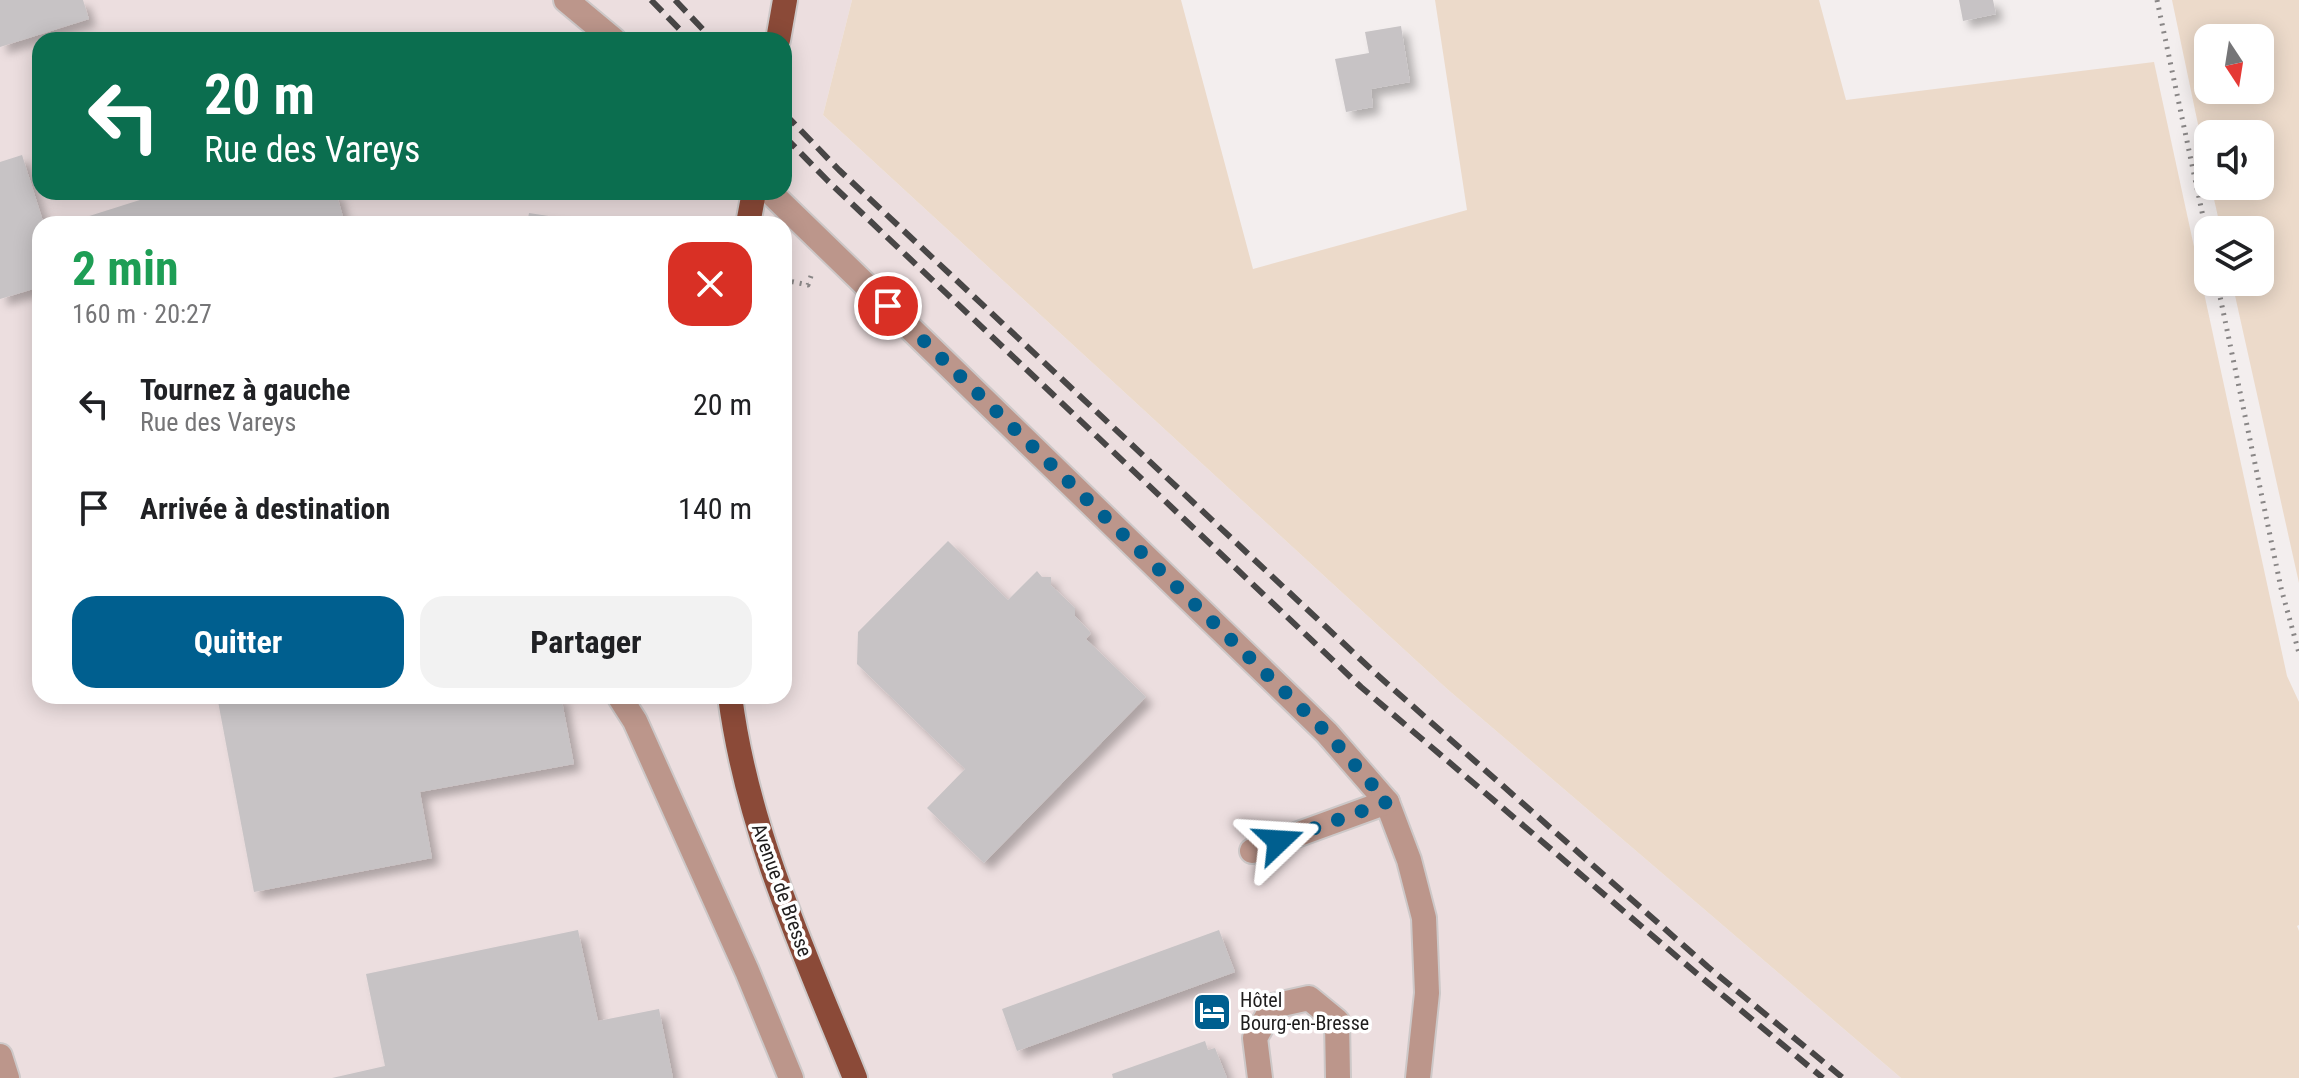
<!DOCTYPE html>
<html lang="fr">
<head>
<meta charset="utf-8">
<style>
	:root { --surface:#fff; --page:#f2f2f2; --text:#202124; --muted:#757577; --accent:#005f8f }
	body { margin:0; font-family:"Roboto Condensed",sans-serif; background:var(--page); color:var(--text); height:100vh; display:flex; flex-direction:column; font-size:30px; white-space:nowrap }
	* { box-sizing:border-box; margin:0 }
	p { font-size:26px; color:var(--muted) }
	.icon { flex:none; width:44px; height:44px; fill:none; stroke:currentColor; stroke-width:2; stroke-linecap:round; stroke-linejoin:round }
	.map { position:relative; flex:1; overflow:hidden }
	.panel { position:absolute; left:32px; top:216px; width:760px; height:488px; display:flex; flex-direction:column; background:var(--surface); border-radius:24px; box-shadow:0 4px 20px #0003 }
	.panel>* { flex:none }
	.banner { position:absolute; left:32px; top:32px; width:760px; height:168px; border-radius:24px; box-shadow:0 4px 20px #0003; background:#0b6e4f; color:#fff; overflow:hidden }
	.needle { width:52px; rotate:168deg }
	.controls { position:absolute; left:2194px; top:24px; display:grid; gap:16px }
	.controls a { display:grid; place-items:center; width:80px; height:80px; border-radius:16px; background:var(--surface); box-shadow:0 4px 20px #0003; font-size:40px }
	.pin { position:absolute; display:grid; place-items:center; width:68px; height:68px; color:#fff; margin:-34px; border:4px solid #fff; border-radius:50%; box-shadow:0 2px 8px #0007 }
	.me { position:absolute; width:88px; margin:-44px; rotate:70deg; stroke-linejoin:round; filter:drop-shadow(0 0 6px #0008) }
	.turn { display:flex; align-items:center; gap:28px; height:168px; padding:0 40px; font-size:36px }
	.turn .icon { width:104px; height:104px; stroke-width:2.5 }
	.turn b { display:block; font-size:56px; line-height:68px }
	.round { display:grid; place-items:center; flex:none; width:84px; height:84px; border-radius:24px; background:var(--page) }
	.headline { display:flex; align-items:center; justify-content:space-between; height:136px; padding:0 40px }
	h1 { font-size:48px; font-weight:700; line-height:60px; color:#1e9e55 }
	.primary-button { display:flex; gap:16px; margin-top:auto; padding:16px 40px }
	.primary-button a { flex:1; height:92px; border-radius:24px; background:var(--accent); color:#fff; font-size:32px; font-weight:700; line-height:92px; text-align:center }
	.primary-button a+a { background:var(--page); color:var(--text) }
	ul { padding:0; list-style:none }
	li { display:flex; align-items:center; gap:24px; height:104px; padding:0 40px }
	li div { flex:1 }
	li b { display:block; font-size:30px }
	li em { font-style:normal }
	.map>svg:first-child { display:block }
	.built { fill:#ecdedf; fill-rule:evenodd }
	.green { fill:#ecdaca; fill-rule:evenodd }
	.building { fill:#c7c3c5; filter:url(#shadow) }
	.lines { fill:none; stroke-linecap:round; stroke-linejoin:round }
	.minor-casing { stroke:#cdc8c8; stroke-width:28 }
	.major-casing { stroke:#cdc8c8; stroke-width:28 }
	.path { stroke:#898686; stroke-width:5; stroke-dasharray:2 6; stroke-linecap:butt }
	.minor { stroke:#bc968b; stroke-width:24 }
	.major { stroke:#8b4a38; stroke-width:24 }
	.rail { stroke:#484646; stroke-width:6; stroke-dasharray:16 8; stroke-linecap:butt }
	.route { stroke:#005f8f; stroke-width:14; stroke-dasharray:0 25.2 }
	.labels { text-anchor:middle; stroke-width:7; stroke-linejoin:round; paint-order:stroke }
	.street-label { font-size:20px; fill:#1f1d1d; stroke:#fff }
	.poi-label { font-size:20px; fill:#1f1d1d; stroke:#fff; text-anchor:start }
</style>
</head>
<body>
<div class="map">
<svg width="2299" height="1078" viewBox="0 0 2299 1078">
	<defs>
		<filter id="shadow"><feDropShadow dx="7" dy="7" stdDeviation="4" flood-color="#0004"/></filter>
	</defs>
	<rect width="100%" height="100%" fill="#f3eeee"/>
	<path class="built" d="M0 0H852L823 115 1446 688 1901 1078H0ZM40 40H784V192H40ZM40 224H784V696H40Z"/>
	<g class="green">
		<polygon points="852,0 1181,0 1253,269 1467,210 1435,0 1819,0 1846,100 2154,62 2287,676 2299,702 2299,925 2297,926 2299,931 2299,1078 1901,1078 1446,688 823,115"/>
		<path d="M2172 0H2299V583L2232 282H2260V230H2221L2211 186H2260V134H2208V172ZM2208 38H2260V90H2208Z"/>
	</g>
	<g class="building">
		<polygon points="0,0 83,0 89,19 0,47"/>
		<polygon points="1959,0 1993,0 1996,14 1963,21"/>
		<polygon points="1401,26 1410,82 1371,89 1373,107 1346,112 1335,59 1369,53 1365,32"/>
		<polygon points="22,155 44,224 40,224 40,287 0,299 0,162"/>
		<polygon points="165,192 336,192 345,224 64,224"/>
		<polygon points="529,213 588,222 588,224 527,224"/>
		<polygon points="948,541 1008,600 1037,571 1042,577 1051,577 1051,585 1075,608 1075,616 1091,633 1086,639 1146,697 984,863 927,808 965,769 857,664 858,632"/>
		<polygon points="217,696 561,696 574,764 420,792 432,858 254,892"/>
		<polygon points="578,930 598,1021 659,1009 673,1078 332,1078 385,1066 366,974"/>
		<polygon points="1219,930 1235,972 1017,1051 1002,1009"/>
		<polygon points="1205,1041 1208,1050 1215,1048 1227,1078 1113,1078 1112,1074"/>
	</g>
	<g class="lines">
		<g class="minor-casing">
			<g id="minor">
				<polyline points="566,0 614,40"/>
				<polyline points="770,192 1327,733 1387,802 1409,860 1424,918 1427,993 1418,1078"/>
				<polyline points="619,696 635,721 747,971 791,1078"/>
				<polyline points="1252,851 1387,802"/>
				<polyline points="0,1056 7,1078"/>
				<polyline points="1260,1078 1255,1038 1273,1006 1309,998 1337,1021 1338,1078"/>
			</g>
		</g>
		<g class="major-casing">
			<g id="major">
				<polyline points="778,40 785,0"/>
				<polyline points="748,224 754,192"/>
				<path d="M730 696C747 830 805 954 855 1078"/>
			</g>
		</g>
		<g class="path">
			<polyline points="2157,0 2208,240"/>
			<polyline points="784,280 808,285 812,273"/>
			<polyline points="2217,282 2281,588 2299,653"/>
		</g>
		<use href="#minor" class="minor"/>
		<use href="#major" class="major"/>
		<g class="rail">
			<polyline points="651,0 690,40"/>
			<polyline points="675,0 713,40"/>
			<polyline points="784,113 839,170 1374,672 1708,967 1843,1078"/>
			<polyline points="784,136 828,181 1361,687 1702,978 1823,1078"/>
		</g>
	</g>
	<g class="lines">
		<polyline class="route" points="888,306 1327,733 1387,802 1279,841"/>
	</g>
	<defs>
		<g id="hotel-square" transform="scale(2)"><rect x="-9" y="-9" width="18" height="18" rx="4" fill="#005f8f" stroke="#fff"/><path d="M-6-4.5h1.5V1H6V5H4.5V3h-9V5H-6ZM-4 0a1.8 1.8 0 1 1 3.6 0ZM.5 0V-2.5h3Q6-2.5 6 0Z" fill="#fff"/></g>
	</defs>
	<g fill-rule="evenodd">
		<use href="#hotel-square" x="1212" y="1012"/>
	</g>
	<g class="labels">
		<g class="street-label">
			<text transform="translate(782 890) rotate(70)" y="7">Avenue de Bresse</text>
		</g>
		<g class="poi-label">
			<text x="1240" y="1007">Hôtel<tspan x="1240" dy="23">Bourg-en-Bresse</tspan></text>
		</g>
	</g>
</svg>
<div class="controls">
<a><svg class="needle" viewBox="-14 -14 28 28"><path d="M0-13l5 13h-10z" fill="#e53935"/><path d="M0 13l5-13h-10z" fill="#757577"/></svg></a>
<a><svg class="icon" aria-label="sound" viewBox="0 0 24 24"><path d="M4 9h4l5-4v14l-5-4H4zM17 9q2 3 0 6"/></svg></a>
<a><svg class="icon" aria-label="layers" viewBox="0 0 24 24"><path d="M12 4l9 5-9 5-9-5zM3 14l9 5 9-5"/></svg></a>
</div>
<div class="pin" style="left:888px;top:306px;background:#d93025"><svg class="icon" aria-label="arrive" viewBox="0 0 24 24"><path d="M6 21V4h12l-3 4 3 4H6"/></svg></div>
<svg class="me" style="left:1279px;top:841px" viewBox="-20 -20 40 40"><path d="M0-17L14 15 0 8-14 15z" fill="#005f8f" stroke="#fff" stroke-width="4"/></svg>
<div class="banner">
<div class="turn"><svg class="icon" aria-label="left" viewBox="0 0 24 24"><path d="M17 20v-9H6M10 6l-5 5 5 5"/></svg><div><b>20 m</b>Rue des Vareys</div></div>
</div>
<section class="panel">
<div class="headline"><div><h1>2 min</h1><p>160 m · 20:27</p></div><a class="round" style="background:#d93025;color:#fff"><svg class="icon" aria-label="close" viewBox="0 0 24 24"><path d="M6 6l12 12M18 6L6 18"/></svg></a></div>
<ul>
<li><svg class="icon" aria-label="left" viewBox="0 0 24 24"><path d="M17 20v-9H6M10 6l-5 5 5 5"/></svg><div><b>Tournez à gauche</b><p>Rue des Vareys</p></div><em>20 m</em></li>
<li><svg class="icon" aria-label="arrive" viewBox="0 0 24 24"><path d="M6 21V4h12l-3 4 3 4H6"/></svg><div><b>Arrivée à destination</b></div><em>140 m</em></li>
</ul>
<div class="primary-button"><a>Quitter</a><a>Partager</a></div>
</section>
</div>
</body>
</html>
